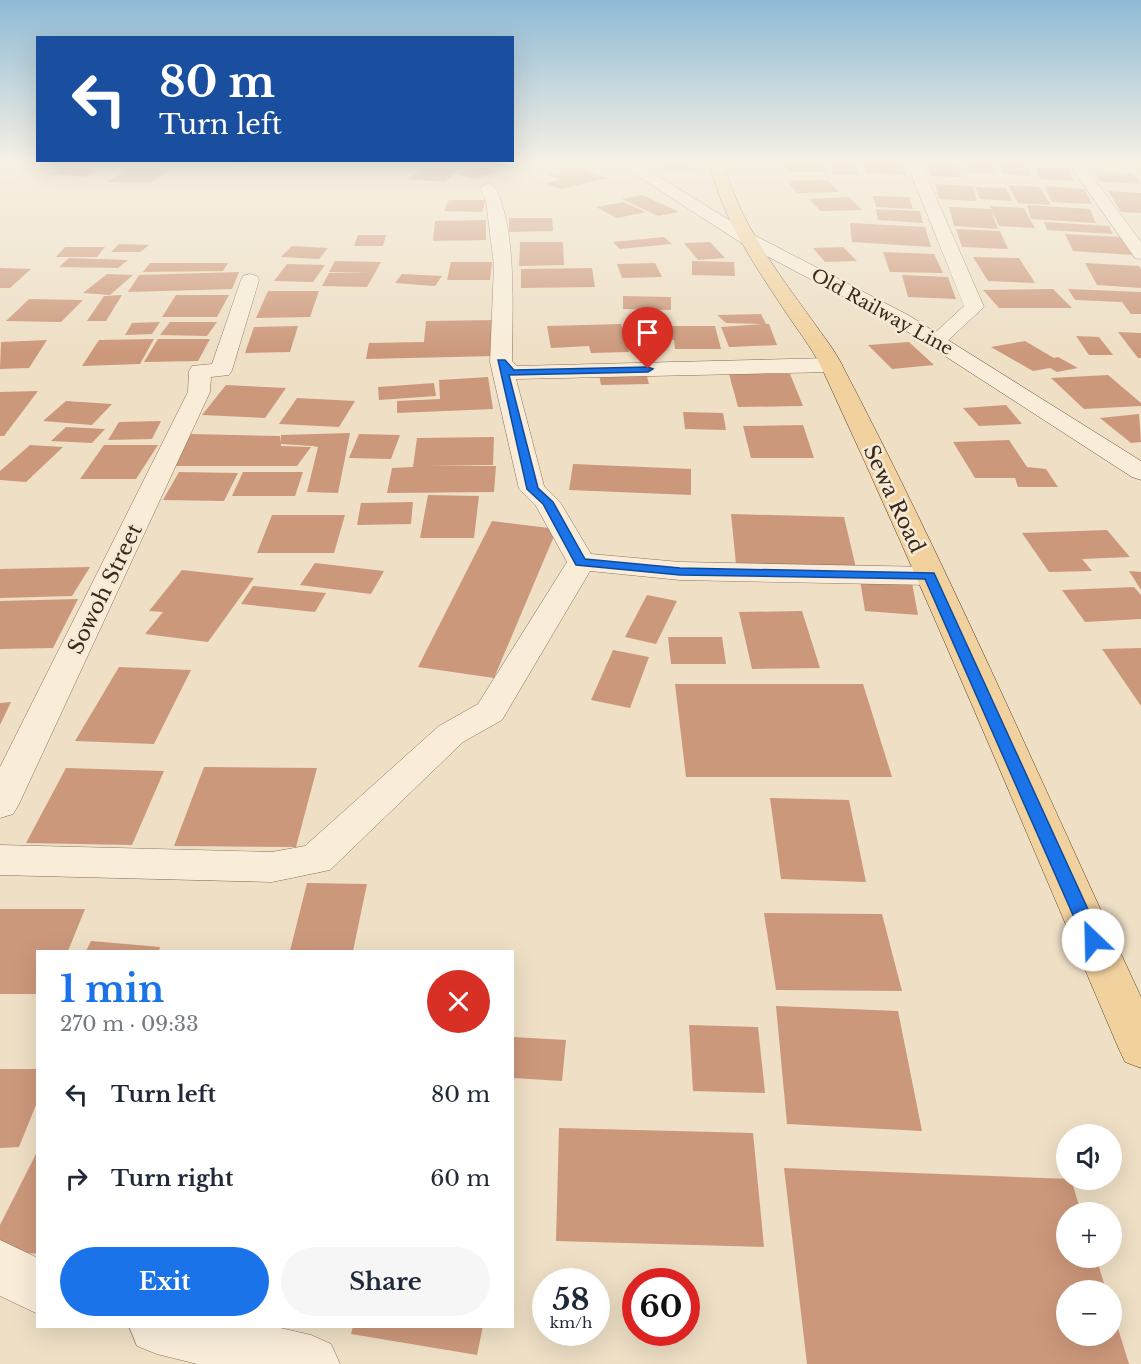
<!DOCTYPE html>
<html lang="en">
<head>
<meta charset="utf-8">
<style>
	:root { --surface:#fff; --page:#f6f6f7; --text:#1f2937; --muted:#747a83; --accent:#1a73e8 }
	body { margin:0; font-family:"Libre Baskerville",serif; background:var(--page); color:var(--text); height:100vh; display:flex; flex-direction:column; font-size:22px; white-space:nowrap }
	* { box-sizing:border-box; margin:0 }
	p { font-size:20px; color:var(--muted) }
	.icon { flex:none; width:33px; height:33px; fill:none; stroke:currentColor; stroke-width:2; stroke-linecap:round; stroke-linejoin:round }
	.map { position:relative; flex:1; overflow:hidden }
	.side { position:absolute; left:36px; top:950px; width:478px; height:378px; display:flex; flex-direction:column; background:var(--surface); border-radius:0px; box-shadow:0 6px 24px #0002 }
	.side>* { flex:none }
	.top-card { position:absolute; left:36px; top:36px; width:478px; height:126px; border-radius:0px; box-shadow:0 6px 24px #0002; background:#1a4fa0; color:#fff; overflow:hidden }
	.fabs { position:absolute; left:1056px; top:1124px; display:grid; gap:12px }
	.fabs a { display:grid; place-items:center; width:66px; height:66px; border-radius:50%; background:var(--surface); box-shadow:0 6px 24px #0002; font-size:30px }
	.speed { position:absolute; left:532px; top:1268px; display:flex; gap:12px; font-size:30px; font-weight:700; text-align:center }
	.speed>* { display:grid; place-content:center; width:78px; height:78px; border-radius:50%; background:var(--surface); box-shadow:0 6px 24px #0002; line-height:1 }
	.speed small { font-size:15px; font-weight:400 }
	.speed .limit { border:9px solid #d22; background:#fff; color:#111 }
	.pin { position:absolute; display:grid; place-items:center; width:51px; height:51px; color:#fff; margin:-62px -26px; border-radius:50% 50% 50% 0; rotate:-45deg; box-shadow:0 0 6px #0007 }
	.pin .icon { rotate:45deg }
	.me { position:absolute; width:66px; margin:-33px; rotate:336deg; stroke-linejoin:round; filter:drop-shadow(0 0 4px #0008) }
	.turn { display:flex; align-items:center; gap:21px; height:126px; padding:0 24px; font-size:27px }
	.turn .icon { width:78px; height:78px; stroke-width:2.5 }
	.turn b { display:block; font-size:42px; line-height:51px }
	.round { display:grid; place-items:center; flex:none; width:63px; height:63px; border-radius:32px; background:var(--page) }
	.head { display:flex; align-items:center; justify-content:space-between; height:102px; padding:0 24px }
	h1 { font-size:36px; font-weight:700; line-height:45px; color:var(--accent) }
	.cta { display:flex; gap:12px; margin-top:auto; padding:12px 24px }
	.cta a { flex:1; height:69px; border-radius:36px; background:var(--accent); color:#fff; font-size:24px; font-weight:700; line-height:69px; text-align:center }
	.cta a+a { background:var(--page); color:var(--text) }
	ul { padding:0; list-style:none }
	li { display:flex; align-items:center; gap:18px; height:84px; padding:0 24px }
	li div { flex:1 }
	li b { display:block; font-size:22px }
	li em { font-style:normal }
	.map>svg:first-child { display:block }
	.building { fill:#cc987b }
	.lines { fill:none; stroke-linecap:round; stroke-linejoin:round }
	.street-casing { stroke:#89715b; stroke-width:1 }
	.secondary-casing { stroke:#6b523e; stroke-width:1 }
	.primary-casing { stroke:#573f2f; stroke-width:1 }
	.street { fill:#f9edd9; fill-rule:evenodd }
	.secondary { fill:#f9edd9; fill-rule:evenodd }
	.primary { fill:#f1d19e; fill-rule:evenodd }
	.route { fill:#1a73e8; stroke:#114b97; stroke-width:1.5 }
	.labels { text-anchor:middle; stroke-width:5; stroke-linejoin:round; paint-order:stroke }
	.far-street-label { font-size:18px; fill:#392a1f; stroke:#f6ead5 }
	.street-label { font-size:21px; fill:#392a1f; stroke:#f6ead5 }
</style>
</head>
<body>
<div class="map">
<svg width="1141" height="1364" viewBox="0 0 1141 1364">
	<rect width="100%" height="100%" fill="#eedfc5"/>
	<g class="building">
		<polygon points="458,161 476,166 465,169 438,162"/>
		<polygon points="465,161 490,161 509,165 497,169"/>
		<polygon points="663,161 691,161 695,171 667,171"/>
		<polygon points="781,161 820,161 829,172 789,172"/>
		<polygon points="864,161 903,161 907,175 867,173"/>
		<polygon points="1029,161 1062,161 1065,164 1029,163"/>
		<polygon points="75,163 106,166 84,177 51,174"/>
		<polygon points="999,163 1028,165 1031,176 1002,174"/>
		<polygon points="830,164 854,165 859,175 833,175"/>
		<polygon points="926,164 957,165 962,177 930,176"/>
		<polygon points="966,164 991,165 994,174 969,173"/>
		<polygon points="423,167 459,169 445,182 408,179"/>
		<polygon points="480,167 498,171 475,179 457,174"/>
		<polygon points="1035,167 1068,168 1074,181 1040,179"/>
		<polygon points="129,168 170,169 150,183 107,182"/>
		<polygon points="578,168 608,178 561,189 544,183 560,180 548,175"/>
		<polygon points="1094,171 1133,173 1141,184 1101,182"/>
		<polygon points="828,180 839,192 797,193 787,181"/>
		<polygon points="935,184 973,186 977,201 939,199"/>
		<polygon points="1008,185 1039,187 1051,205 1018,203"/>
		<polygon points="1045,186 1084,189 1092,204 1052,202"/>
		<polygon points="975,187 1006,188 1012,201 980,199"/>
		<polygon points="1108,191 1141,193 1141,213 1121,212"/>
		<polygon points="642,195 679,212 658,216 622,199"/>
		<polygon points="873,196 909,197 913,209 876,207"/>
		<polygon points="849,197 862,210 821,211 809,199"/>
		<polygon points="449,200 486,200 482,212 444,211"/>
		<polygon points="624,202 646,212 617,218 596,207"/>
		<polygon points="1027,205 1090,209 1096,223 1031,219"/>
		<polygon points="990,206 1024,208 1035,228 999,226"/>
		<polygon points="949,207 991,209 998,229 954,226"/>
		<polygon points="876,209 920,211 923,223 878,220"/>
		<polygon points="509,218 552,218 553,231 509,232"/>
		<polygon points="486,220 486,240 433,241 435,221"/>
		<polygon points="1044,222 1109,226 1113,234 1047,230"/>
		<polygon points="850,223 925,227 931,247 852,242"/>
		<polygon points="956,229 1000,231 1008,249 962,247"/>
		<polygon points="1065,234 1121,237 1132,255 1073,251"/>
		<polygon points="358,235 386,235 383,246 354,246"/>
		<polygon points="664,237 672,244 620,249 613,242"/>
		<polygon points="520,242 563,242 564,265 519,266"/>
		<polygon points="710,242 725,258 698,260 684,243"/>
		<polygon points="119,244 149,245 140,252 111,252"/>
		<polygon points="292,246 328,248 319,259 281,257"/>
		<polygon points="65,247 105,247 97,257 56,257"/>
		<polygon points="843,247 857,261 825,262 813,248"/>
		<polygon points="883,252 934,254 943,273 890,272"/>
		<polygon points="973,257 1019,258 1035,283 988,281"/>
		<polygon points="69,258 128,260 118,268 59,267"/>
		<polygon points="335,261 381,262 367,287 322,286 329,273 371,273 329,272"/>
		<polygon points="692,261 734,262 735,276 692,275"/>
		<polygon points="451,262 492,262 490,280 447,280"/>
		<polygon points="150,263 228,263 223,271 143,272"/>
		<polygon points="655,263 662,277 622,278 617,264"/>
		<polygon points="1085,263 1139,266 1141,270 1141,288 1097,285"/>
		<polygon points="287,264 325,265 313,282 274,281"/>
		<polygon points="0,268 31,269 10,288 0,288"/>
		<polygon points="592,268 595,287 521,288 521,269"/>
		<polygon points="239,272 232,289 128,292 139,275"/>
		<polygon points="107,274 133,275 110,295 83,293"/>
		<polygon points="402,274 442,276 435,286 395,283"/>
		<polygon points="902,275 948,277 956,299 908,297"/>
		<polygon points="1053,289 1072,308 999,308 983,290"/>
		<polygon points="1068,289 1141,292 1141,314 1131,314 1122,302 1075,300"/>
		<polygon points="268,291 319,291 310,317 256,318"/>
		<polygon points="122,295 106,321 87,321 104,296"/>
		<polygon points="176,295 229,295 217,317 162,317"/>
		<polygon points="623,296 671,297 671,310 623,309"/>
		<polygon points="29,299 83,300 61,322 6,321"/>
		<polygon points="761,314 766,324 769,324 777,345 729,347 721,327 762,324 726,323 717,315"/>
		<polygon points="496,320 496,356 366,359 369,343 424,342 426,321"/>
		<polygon points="160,322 152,334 125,335 132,323"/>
		<polygon points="170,322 217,322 207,336 160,335"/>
		<polygon points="621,324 629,352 591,353 589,346 551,348 547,326"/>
		<polygon points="298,326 290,352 245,353 254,327"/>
		<polygon points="647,326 715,326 721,349 675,349 674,340 649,340"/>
		<polygon points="1118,332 1141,333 1141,358 1138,358"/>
		<polygon points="1076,336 1099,337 1113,355 1089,355"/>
		<polygon points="154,339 140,364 82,366 99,340"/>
		<polygon points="158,339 210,339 198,361 144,362"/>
		<polygon points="47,340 29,368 0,369 1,342"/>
		<polygon points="1025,341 1054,358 1058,357 1078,368 1057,372 1050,368 1033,371 991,347"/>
		<polygon points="909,342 934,365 892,369 868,345"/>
		<polygon points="646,373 649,384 601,385 599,374"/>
		<polygon points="729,374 790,374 803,406 738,407"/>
		<polygon points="1108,375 1141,403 1141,406 1084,409 1051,378"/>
		<polygon points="488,377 493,409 397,413 397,401 440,399 439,380"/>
		<polygon points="434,383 436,396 379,400 378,387"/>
		<polygon points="226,385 286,388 265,418 202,415"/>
		<polygon points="38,391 4,436 0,436 0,392"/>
		<polygon points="297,398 355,401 339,427 279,424"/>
		<polygon points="66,401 112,404 92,425 43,421"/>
		<polygon points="1006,405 1022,424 979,426 963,408"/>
		<polygon points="683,412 723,413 726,430 685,429"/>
		<polygon points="1139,414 1141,442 1131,443 1100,418"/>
		<polygon points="161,421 152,439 108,440 119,422"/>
		<polygon points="803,425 814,458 751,458 743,426"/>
		<polygon points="66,427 105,429 92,443 51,441"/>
		<polygon points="350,433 338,493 307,492 318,447 312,446 281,444 281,446 311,447 297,466 174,466 191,434 280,436 281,443 281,435"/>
		<polygon points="359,434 400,435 391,459 349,458"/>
		<polygon points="494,437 493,465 428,466 496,466 494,492 387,493 392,468 413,467 417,438"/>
		<polygon points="1009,440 1027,467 1046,469 1058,487 1018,487 1015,478 975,478 953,442"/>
		<polygon points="30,445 63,447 26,482 0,480 0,471"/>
		<polygon points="104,445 158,445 136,479 80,479"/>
		<polygon points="573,464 691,469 691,495 569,490"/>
		<polygon points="179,472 238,473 224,501 163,500"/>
		<polygon points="243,472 303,472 295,496 232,496"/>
		<polygon points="428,495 479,496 474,538 420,538"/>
		<polygon points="413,502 411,524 357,525 361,503"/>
		<polygon points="731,514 844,517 856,568 736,564"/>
		<polygon points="272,515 345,515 334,553 257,553"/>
		<polygon points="492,521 557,529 494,678 418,667"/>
		<polygon points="1107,530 1130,557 1082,559 1092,571 1049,572 1022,533"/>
		<polygon points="315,563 384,571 371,594 300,585"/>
		<polygon points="90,567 72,596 0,598 0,569"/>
		<polygon points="182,570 254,578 208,642 145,634 163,612 149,611"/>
		<polygon points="1129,571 1141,572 1141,590"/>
		<polygon points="860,580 912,583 918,615 865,611"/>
		<polygon points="253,586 326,593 315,612 241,604"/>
		<polygon points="1134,587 1141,595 1141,619 1085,622 1062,590"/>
		<polygon points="647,595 677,601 656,644 625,637"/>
		<polygon points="78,599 53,648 0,649 0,601"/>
		<polygon points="802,611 820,668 752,669 739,612"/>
		<polygon points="668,637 722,637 726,664 671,664"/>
		<polygon points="1141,648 1141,706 1102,649"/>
		<polygon points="613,650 649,657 630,708 591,700"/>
		<polygon points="119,667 191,670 154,744 75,741"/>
		<polygon points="675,684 863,684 892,777 686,777"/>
		<polygon points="11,702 0,725 0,703"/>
		<polygon points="204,767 317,768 296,847 174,846"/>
		<polygon points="66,768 164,771 132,845 26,843"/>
		<polygon points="770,798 849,800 866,882 781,879"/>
		<polygon points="307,883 367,884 353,951 290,951"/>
		<polygon points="0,909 85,909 68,951 38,951 38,994 0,994"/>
		<polygon points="764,913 882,914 902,991 776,990"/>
		<polygon points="91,941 160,947 159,951 86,951"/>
		<polygon points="776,1006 898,1011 922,1131 787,1124"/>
		<polygon points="689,1025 758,1027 765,1093 693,1091"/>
		<polygon points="513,1037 566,1040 562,1081 513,1078"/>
		<polygon points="0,1069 38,1069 38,1100 19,1147 0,1148"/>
		<polygon points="559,1128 753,1133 764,1247 556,1241"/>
		<polygon points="38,1150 38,1254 0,1250 0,1225"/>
		<polygon points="784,1168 1071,1179 1081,1212 1066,1212 1066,1257 1096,1257 1106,1290 1066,1290 1066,1335 1112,1335 1112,1309 1129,1364 807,1364"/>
		<polygon points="353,1326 483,1326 477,1355 351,1334"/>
	</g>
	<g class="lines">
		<g class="street-casing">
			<g id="street">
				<polygon points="174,161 246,161 252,165 245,169 181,165"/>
				<polygon points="906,161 920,161 984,307 943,345 936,347 929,345 926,341 964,306"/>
				<polygon points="1067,161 1081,161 1141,242 1141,259 1135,258"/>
				<path d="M488 183 493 185C518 222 512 316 512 361L517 366 831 358 839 360 842 365 839 370 831 372 516 379 544 486 560 502 591 554 680 562 930 567 940 570 945 576 940 582 930 585 680 580 590 571 502 720 463 742 330 870 272 882 0 875V845L272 852 305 846 439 726 478 704 567 562 536 506 519 489 490 362 494 265 486 201 480 188Z"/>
				<polygon points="250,274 257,276 259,280 232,370 229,375 211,377 210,392 19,804 13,814 0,818 0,767 188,392 189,371 192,366 212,364 241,280 243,276"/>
				<polygon points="0,1240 38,1258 38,1314 0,1296"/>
				<polygon points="129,1326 272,1326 311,1335 331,1344 340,1364 197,1364 157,1354 137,1346"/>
			</g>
		</g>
		<g class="secondary-casing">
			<polygon id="secondary" points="610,161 630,161 640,165 752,234 908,315 1141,461 1141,480 1132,477 894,323 740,242 630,171 612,164"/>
		</g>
		<g class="primary-casing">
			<path id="primary" d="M709 161H723C739 222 776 270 812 320 823 336 835 350 843 367 951 573 1043 787 1141 997V1068L1125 1062 1118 1047C1022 822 928 597 825 375 816 354 802 336 789 317 756 267 722 220 709 161Z"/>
		</g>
		<use href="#street" class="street"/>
		<use href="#secondary" class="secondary"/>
		<use href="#primary" class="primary"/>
	</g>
	<linearGradient id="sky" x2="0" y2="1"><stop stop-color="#8ebad5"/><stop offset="0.46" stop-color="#f7f1e5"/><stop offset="1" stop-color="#f7f1e5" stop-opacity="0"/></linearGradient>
	<rect width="1141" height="352" fill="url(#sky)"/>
	<polygon class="route" points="498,360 505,360 514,370 648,367 653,369 648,372 509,375 538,488 553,502 585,559 680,568 934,573 1102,940 1099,945 1093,947 1087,945 1084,940 925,579 680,575 576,565 543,504 527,489"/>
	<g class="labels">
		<g class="far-street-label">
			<text transform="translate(882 312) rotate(29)" y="6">Old Railway Line</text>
		</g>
		<g class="street-label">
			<text transform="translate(894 499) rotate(65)" y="7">Sewa Road</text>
			<text transform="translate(105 589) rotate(-64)" y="7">Sowoh Street</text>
		</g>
	</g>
</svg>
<div class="fabs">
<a><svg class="icon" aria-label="sound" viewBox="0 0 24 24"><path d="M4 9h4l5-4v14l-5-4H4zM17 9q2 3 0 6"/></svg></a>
<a>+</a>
<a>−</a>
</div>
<div class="speed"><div>58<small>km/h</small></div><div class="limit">60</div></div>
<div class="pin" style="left:648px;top:369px;background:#d93025"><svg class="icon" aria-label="arrive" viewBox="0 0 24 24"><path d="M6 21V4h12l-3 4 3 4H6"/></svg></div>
<svg class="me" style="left:1093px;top:940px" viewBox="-20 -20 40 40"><circle r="19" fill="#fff"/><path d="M0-13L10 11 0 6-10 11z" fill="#1a73e8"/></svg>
<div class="top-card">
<div class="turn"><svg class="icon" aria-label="left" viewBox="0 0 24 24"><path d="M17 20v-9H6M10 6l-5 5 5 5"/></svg><div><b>80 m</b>Turn left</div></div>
</div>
<section class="side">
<div class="head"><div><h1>1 min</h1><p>270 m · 09:33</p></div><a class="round" style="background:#d93025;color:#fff"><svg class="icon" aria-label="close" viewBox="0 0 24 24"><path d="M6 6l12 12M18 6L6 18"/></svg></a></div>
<ul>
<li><svg class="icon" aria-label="left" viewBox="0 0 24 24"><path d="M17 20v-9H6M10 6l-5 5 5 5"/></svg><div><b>Turn left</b></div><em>80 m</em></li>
<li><svg class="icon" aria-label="right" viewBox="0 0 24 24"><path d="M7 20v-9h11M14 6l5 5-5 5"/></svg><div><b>Turn right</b></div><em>60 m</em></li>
</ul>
<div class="cta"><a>Exit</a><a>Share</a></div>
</section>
</div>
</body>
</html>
